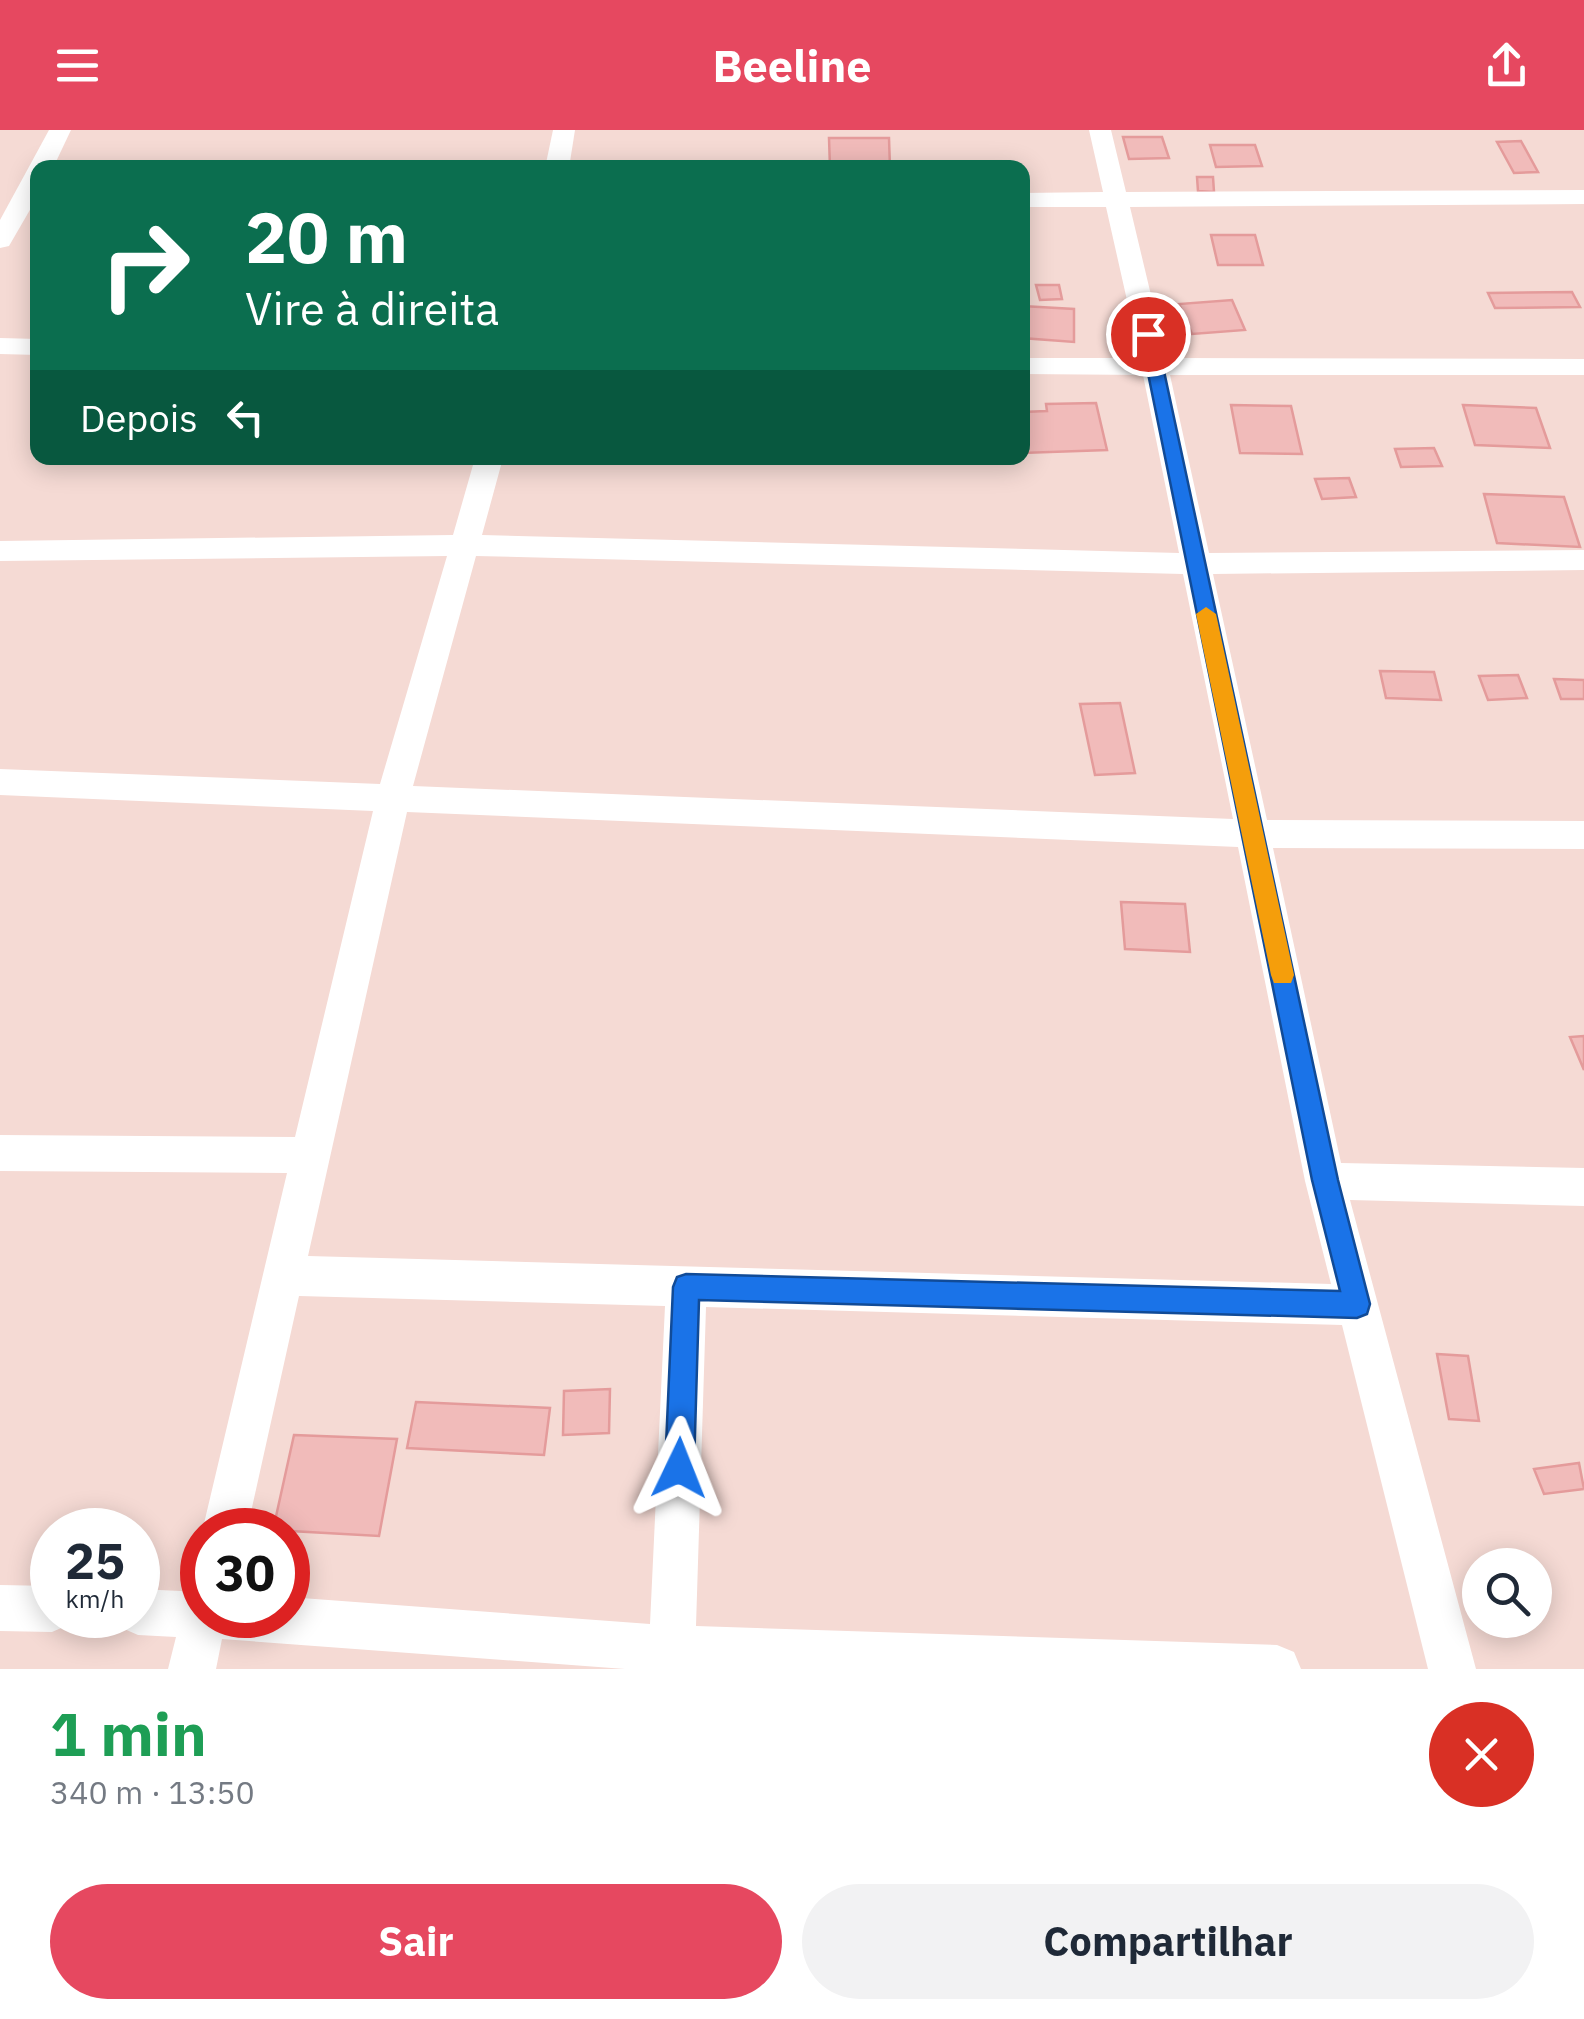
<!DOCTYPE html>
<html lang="pt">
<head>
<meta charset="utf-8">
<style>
	:root { --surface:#fff; --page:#f2f2f3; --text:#1f2937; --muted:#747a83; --accent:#e64860 }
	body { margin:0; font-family:"IBM Plex Sans",sans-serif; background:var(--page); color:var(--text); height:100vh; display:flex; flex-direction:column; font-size:38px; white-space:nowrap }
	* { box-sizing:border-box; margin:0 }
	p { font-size:32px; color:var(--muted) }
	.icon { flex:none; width:55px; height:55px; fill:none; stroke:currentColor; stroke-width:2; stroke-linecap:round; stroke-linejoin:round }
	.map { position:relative; height:1539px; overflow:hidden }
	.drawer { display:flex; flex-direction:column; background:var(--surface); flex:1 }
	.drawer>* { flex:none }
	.hud { position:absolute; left:30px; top:30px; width:1000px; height:305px; border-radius:20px; box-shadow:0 5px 25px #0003; background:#0b6e4f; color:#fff; overflow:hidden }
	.fabs { position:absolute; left:1462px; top:1418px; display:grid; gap:20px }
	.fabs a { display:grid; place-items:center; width:90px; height:90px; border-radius:50%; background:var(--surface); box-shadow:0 5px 25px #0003; font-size:50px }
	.speed { position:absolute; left:30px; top:1378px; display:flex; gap:20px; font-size:50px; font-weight:700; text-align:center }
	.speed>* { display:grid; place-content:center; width:130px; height:130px; border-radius:50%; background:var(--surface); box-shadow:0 5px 25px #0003; line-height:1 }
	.speed small { font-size:25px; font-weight:400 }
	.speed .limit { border:15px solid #d22; background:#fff; color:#111 }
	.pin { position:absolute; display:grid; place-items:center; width:85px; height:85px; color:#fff; margin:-42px; border:5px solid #fff; border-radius:50%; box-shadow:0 2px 10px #0007 }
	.me { position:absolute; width:110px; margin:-55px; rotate:2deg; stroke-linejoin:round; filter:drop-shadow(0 0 8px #0008) }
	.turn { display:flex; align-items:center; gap:35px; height:210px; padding:0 50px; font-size:45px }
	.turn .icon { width:130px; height:130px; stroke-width:2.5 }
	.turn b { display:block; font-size:70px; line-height:85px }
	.then { display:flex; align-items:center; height:95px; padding:0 50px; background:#0003; gap:20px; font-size:38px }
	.round { display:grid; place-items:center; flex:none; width:105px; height:105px; border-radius:52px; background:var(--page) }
	.headline { display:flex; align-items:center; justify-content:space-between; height:170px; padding:0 50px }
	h1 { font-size:60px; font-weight:700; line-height:75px; color:#1e9e55 }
	.button { display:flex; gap:20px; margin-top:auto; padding:20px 50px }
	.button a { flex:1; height:115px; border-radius:60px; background:var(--accent); color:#fff; font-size:40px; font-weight:700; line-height:115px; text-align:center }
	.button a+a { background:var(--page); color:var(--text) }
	header { display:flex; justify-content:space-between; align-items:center; height:130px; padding:0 50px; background:var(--accent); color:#fff; font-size:45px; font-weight:700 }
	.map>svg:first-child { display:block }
	.residential { fill:#f5dad4; fill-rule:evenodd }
	.building { fill:#f1bbba; stroke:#e49b9b; stroke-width:2.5 }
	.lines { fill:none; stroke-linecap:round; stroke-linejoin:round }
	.street { fill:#fff; fill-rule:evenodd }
	.route { fill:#1a73e8; stroke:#114b97; stroke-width:2.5 }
	.slow { fill:#f59e0b }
</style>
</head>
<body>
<header><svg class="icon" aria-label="menu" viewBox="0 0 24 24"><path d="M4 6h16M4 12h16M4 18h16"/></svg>Beeline<svg class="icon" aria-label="share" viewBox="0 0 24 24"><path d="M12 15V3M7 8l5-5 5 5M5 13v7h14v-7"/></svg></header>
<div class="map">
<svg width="1584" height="1539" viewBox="0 0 1584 1539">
	<rect width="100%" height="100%" fill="#fce8e2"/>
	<path class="residential" d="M0 0H1584V1539H0ZM38 38H1022V328H38ZM52 1400H138V1485H52ZM202 1400H288V1485H202ZM1480 1435H1535V1490H1480Z"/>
	<g class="building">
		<polygon points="1123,7 1162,7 1169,28 1129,29"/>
		<polygon points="829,8 889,8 890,38 830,38"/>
		<polygon points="1521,11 1538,42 1514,43 1497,12"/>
		<polygon points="1210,15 1255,15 1262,36 1216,37"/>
		<polygon points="1197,47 1213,47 1214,62 1198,61"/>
		<polygon points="1211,105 1255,105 1263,135 1218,135"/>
		<polygon points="1036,155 1059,155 1062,169 1040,170"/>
		<polygon points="1572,162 1580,177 1495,178 1488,163"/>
		<polygon points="1232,170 1245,200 1192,204 1179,174"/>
		<polygon points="1022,176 1074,179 1074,212 1022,208"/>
		<polygon points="1096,273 1107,320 1022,323 1022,282 1047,281 1046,274"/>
		<polygon points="1231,275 1291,276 1302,324 1240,323"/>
		<polygon points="1463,275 1536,278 1550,318 1475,315"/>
		<polygon points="1434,318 1442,336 1401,337 1395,319"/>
		<polygon points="1349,348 1356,367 1322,369 1315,349"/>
		<polygon points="1484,364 1564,367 1580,417 1497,413"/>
		<polygon points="1380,541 1434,542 1441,570 1386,568"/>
		<polygon points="1518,545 1527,568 1488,570 1479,546"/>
		<polygon points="1554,549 1584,550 1584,569 1561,569"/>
		<polygon points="1120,573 1135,643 1095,645 1080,574"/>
		<polygon points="1121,772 1185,774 1190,822 1125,819"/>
		<polygon points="1584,906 1584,940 1570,907"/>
		<polygon points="1437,1224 1468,1226 1479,1291 1449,1289"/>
		<polygon points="610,1259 609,1303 563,1305 564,1261"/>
		<polygon points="416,1272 550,1278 544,1325 407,1318"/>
		<polygon points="294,1305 397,1309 379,1406 273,1400"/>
		<polygon points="1579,1333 1584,1359 1544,1364 1534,1339"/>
	</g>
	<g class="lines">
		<g class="street">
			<polygon points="49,0 71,0 53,38 38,38 38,66 9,116 0,118 0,90"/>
			<polygon points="553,0 575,0 569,38 545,38"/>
			<path d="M1089 0H1111L1126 62 1584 60V74L1130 77 1166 228 1584 229V245H1170L1209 423 1584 420V440L1213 444 1267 690 1584 691V719L1273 718 1341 1033 1584 1038V1076L1350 1070 1476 1539H1428L1342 1195 706 1177 696 1496 1277 1515 1294 1522 1301 1539H625L222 1509 216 1539H168L176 1507 138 1505 122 1498 116 1485H138V1459L202 1462V1485H288V1467L650 1494 665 1176 299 1166 247 1400 202 1402 287 1043 0 1041V1005L295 1007 373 681 0 665V639L380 654 447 426 0 431V411L453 405 475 328H503L482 405 1179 423 1143 245 1022 244V228H1140L1106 77H1022V63L1103 62ZM476 426 1183 444 1233 689 413 656ZM407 682 1238 717 1305 1051 1331 1154 308 1126Z"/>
			<polygon points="0,208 38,209 38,225 0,224"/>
			<polygon points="0,1455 52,1456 52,1485 73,1485 68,1495 52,1502 0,1501"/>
		</g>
	</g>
	<polygon class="route" points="1148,198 1156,204 1338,1050 1370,1174 1367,1184 1357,1188 699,1170 694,1338 689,1348 679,1352 669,1348 665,1338 673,1157 677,1147 686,1144 1340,1161 1312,1050 1140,204"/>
	<polygon class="slow" points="1206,477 1216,484 1294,845 1291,853 1274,853 1271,845 1196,484"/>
</svg>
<div class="fabs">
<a><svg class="icon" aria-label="search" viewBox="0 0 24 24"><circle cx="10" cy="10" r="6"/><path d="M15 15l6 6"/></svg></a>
</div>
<div class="speed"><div>25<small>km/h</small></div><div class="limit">30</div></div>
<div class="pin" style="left:1148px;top:204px;background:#d93025"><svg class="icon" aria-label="arrive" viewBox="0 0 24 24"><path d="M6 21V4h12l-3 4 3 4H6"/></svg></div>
<svg class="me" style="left:679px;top:1338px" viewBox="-20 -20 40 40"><path d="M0-17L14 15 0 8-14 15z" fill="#1a73e8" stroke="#fff" stroke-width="4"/></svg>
<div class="hud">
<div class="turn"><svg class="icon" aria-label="right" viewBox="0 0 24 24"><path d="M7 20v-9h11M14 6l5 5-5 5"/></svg><div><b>20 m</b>Vire à direita</div></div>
<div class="then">Depois<svg class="icon" aria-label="left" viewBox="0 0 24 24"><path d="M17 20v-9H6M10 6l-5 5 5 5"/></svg></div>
</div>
</div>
<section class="drawer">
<div class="headline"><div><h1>1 min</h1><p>340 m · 13:50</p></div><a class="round" style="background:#d93025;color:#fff"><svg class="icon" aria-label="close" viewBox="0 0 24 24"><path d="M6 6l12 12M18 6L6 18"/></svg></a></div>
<div class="button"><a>Sair</a><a>Compartilhar</a></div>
</section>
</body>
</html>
